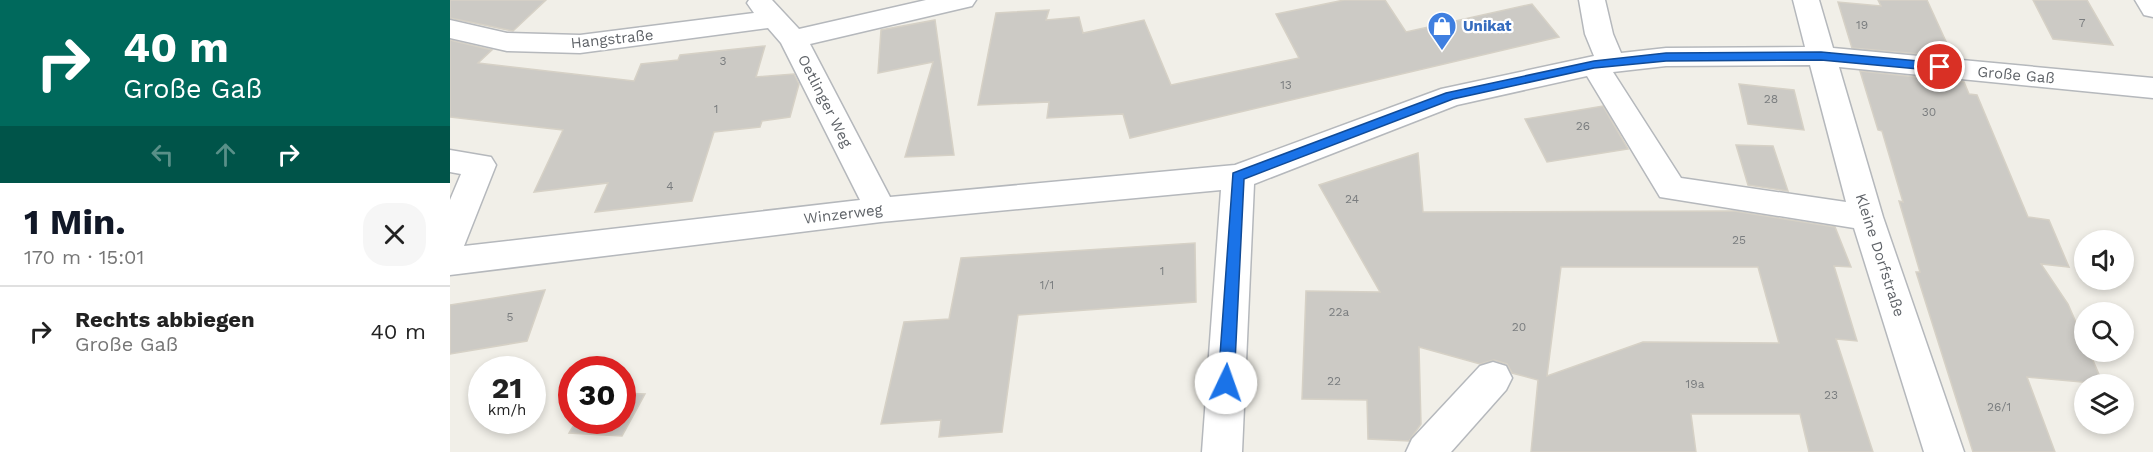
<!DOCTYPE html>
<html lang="de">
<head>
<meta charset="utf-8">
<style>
	:root { --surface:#fff; --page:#f6f6f6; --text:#222; --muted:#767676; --line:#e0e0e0; --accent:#111827 }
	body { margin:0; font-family:"Work Sans",sans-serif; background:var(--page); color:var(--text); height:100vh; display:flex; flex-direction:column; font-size:22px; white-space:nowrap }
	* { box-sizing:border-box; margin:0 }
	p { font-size:20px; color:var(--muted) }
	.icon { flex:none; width:33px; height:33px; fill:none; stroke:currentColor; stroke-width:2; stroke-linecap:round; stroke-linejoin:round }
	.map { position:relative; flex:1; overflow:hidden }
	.sheet { display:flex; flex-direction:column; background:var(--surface); width:450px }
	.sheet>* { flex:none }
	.hud { background:#00695c; color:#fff; overflow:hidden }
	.fabs { position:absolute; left:1624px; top:230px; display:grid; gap:12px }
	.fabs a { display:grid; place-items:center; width:60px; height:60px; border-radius:50%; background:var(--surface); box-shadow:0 3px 9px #0003; font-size:30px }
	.speed { position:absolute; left:18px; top:356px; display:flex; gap:12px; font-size:30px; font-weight:700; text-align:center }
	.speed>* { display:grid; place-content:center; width:78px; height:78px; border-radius:50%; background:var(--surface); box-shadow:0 3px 9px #0003; line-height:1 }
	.speed small { font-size:15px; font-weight:400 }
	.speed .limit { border:9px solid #d22; background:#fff; color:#111 }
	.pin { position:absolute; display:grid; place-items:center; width:51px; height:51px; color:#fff; margin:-26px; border:3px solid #fff; border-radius:50%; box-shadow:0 2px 6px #0007 }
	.me { position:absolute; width:66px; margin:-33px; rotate:3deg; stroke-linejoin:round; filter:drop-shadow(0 0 4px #0008) }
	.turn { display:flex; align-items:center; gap:21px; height:126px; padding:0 24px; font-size:27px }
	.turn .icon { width:78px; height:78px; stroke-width:2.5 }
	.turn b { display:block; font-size:42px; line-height:51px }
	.lanes { display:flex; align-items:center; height:57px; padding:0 24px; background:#0003; justify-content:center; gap:30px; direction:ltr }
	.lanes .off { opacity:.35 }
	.round { display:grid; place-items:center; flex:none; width:63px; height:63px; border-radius:24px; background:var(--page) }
	.overview { display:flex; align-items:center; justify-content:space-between; height:102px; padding:0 24px }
	h1 { font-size:36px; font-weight:700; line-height:45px; color:var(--accent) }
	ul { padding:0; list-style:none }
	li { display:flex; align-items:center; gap:18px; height:90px; padding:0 24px; border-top:2px solid var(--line) }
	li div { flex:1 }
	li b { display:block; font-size:22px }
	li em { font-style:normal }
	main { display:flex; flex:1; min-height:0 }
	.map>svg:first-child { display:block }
	.building { fill:#cccac5; stroke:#d6d1c6; stroke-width:1.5; fill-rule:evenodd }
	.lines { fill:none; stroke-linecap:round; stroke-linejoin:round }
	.minor-casing { stroke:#b5b8bc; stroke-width:3 }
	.minor { fill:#fff; fill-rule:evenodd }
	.route { fill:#1a73e8; stroke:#114b97; stroke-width:1.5 }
	.labels { text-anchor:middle; stroke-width:4.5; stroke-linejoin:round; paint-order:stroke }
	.number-label { font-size:12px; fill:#7a7d7f }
	.shop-label { font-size:15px; font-weight:bold; fill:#366cbe; stroke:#fff; text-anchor:start }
	.street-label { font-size:15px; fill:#5f6368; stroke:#fff }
</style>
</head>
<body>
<main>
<section class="sheet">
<div class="hud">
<div class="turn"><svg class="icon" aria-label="right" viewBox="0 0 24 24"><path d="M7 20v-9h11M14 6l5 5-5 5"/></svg><div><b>40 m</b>Große Gaß</div></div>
<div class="lanes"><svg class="icon off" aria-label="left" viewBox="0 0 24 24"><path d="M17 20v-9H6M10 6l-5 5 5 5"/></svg><svg class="icon off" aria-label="ahead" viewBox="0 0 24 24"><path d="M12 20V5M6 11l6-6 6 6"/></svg><svg class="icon" aria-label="right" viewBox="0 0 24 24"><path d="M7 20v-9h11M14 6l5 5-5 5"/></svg></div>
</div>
<div class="overview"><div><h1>1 Min.</h1><p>170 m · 15:01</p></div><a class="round"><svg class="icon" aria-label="close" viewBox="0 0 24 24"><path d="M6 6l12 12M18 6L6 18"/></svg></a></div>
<ul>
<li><svg class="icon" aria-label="right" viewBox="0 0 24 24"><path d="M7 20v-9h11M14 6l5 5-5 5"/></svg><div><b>Rechts abbiegen</b><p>Große Gaß</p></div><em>40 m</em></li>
</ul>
</section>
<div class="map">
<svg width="1703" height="452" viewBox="0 0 1703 452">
	<rect width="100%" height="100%" fill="#f1efe8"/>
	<g class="building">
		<polygon points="0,0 96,0 63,31 0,18"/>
		<polygon points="894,0 935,0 956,32 1082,4 1109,37 680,138 673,114 597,118 599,102 528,105 546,13 599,10 596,20 629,17 633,33 694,20 721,85 849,58 826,14"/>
		<polygon points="1428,0 1477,0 1503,57 1402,48 1388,2 1431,6"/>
		<polygon points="1583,0 1637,0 1663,45 1603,39"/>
		<polygon points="485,20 504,155 455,157 483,62 428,73 431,30"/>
		<polygon points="0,40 42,50 28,63 184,81 191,64 228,60 230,55 315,46 306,77 344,74 349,84 340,117 312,121 310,127 264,132 242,201 145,212 158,183 84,192 113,130 0,117"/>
		<polygon points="1410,71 1514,82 1519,94 1527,95 1578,217 1599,220 1619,267 1591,264 1618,304 1635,343 1635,351 1639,351 1653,384 1577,377 1605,452 1523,452 1466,272 1470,272 1449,201 1453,202 1432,131 1428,130"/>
		<polygon points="1289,84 1344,90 1354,130 1298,124"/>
		<polygon points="1153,106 1178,149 1097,162 1075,119"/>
		<polygon points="1286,145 1323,146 1338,191 1298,185"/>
		<path d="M968 153 973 212 1284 211 1385 227 1401 267 1384 266 1407 341 1386 339 1423 452H1359L1350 414H1241L1246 452H1081L1088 380 1062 373 1057 364 1044 360 1030 364 969 347 971 424 959 441 918 439 917 400 852 399 856 291 930 292 869 185ZM1111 267H1308L1329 343 1193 342 1097 376Z"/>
		<polygon points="745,243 746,302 568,315 552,432 489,437 491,420 431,424 454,322 499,319 511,258"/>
		<polygon points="95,290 77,341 0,354 0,305"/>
		<polygon points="172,393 195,394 172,436 119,433 127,420 172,420"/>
	</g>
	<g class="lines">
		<g class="minor-casing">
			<g id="minor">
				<path d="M299 0H322L349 29 476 0H526L522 6 360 44 440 197 785 165 991 89 1144 56 1135 34 1129 0H1155L1163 34 1171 53 1216 48 1355 47 1343 0H1369L1383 48 1703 78V98L1389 67 1433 217 1514 452H1474L1404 228 1210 197 1137 76 1007 105 804 184 792 452H752L771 190 431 222 0 275V200L11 174 0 172V150L41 157 46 165 14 246 410 200 331 43 318 28 130 53 57 51 0 38V20L57 33 130 35 304 13 297 3ZM1360 65 1396 202 1231 178 1163 72 1216 66Z"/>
				<polygon points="1685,0 1703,0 1703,17 1694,15"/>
				<polygon points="1043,362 1056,366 1062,378 1056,390 1001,452 956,452 962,439 1030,366"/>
			</g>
		</g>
		<use href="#minor" class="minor"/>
	</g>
	<polygon class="route" points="1371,52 1490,63 1496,67 1490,71 1371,60 1216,61 1144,68 1003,99 794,179 784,383 782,388 776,390 771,388 768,383 783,173 996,93 1144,61 1216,53"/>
	<defs>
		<g id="shop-pin" transform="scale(1.5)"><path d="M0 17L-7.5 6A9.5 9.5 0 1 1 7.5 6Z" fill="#3f7fe0" stroke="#fff"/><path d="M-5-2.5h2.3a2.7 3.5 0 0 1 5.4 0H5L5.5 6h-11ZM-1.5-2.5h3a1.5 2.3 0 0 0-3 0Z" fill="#fff"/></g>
	</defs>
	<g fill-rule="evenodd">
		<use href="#shop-pin" x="992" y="26"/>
	</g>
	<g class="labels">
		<g class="number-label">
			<text x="1632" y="27">7</text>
			<text x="1412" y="29">19</text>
			<text x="273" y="65">3</text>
			<text x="836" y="89">13</text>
			<text x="1321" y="103">28</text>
			<text x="266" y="113">1</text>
			<text x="1479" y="116">30</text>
			<text x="1133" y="130">26</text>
			<text x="220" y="190">4</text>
			<text x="902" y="203">24</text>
			<text x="1289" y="244">25</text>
			<text x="712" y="275">1</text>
			<text x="597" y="289">1/1</text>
			<text x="889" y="316">22a</text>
			<text x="60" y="321">5</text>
			<text x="1069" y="331">20</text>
			<text x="884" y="385">22</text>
			<text x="1245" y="388">19a</text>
			<text x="1381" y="399">23</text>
			<text x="1549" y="411">26/1</text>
		</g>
		<g class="shop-label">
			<text x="1013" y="31">Unikat</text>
		</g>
		<g class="street-label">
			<text transform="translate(162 39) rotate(-6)" y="5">Hangstraße</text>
			<text transform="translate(1566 75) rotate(5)" y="5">Große Gaß</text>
			<text transform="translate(375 101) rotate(63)" y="5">Oetlinger Weg</text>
			<text transform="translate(393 214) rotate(-7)" y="5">Winzerweg</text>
			<text transform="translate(1430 255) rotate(72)" y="5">Kleine Dorfstraße</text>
		</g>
	</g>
</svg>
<div class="fabs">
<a><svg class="icon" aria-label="sound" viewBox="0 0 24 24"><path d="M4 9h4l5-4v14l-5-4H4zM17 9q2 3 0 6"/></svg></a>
<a><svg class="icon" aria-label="search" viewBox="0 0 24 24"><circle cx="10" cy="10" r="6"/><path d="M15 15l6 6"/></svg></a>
<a><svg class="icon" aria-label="layers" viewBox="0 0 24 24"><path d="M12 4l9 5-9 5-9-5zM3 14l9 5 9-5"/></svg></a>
</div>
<div class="speed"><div>21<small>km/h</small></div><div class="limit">30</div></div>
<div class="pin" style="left:1490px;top:67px;background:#d93025"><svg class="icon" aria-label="arrive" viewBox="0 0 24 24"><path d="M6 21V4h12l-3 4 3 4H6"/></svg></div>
<svg class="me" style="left:776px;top:383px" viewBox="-20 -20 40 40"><circle r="19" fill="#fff"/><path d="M0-13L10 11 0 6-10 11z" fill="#1a73e8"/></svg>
</div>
</main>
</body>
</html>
